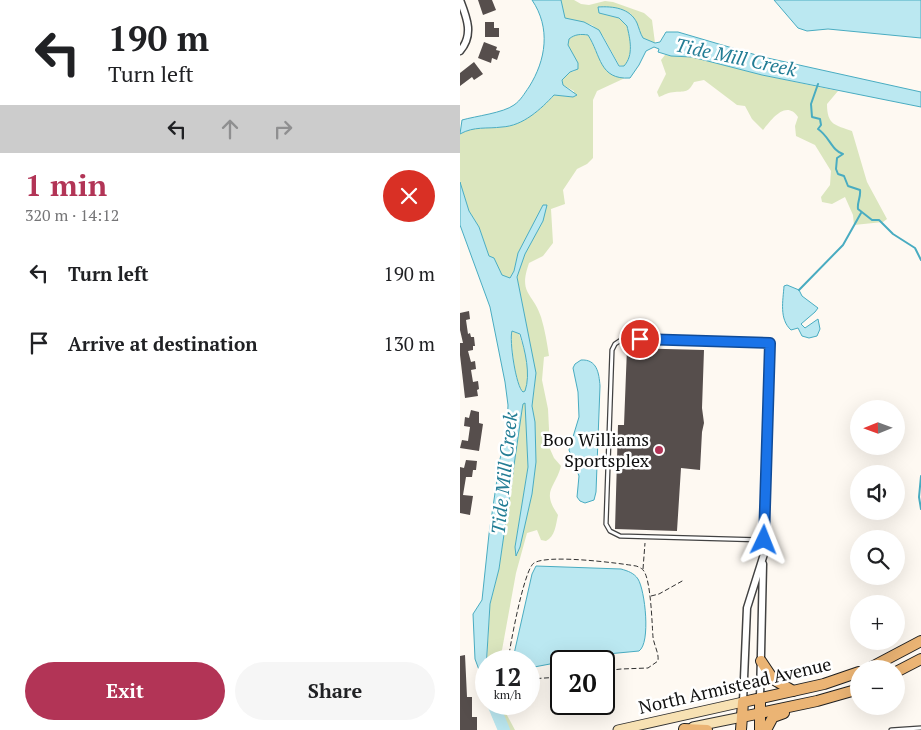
<!DOCTYPE html>
<html lang="en">
<head>
<meta charset="utf-8">
<style>
	:root { --surface:#fff; --page:#f6f6f6; --text:#202124; --muted:#757577; --accent:#b23456 }
	body { margin:0; font-family:"PT Serif",serif; background:var(--page); color:var(--text); height:100vh; display:flex; flex-direction:column; font-size:19px; white-space:nowrap }
	* { box-sizing:border-box; margin:0 }
	p { font-size:16px; color:var(--muted) }
	.icon { flex:none; width:28px; height:28px; fill:none; stroke:currentColor; stroke-width:2; stroke-linecap:round; stroke-linejoin:round }
	.map { position:relative; flex:1; overflow:hidden }
	.sheet { display:flex; flex-direction:column; background:var(--surface); width:460px }
	.sheet>* { flex:none }
	.guide { background:#fff; color:var(--text); overflow:hidden }
	.needle { width:32px; rotate:269deg }
	.fabs { position:absolute; left:390px; top:400px; display:grid; gap:10px }
	.fabs a { display:grid; place-items:center; width:55px; height:55px; border-radius:50%; background:var(--surface); box-shadow:0 5px 20px #0002; font-size:25px }
	.speed { position:absolute; left:15px; top:650px; display:flex; gap:10px; font-size:25px; font-weight:700; text-align:center }
	.speed>* { display:grid; place-content:center; width:65px; height:65px; border-radius:50%; background:var(--surface); box-shadow:0 5px 20px #0002; line-height:1 }
	.speed small { font-size:12px; font-weight:400 }
	.speed .limit { border:2px solid #111; border-radius:8px; background:#fff; color:#111 }
	.pin { position:absolute; display:grid; place-items:center; width:42px; height:42px; color:#fff; margin:-21px; border:2px solid #fff; border-radius:50%; box-shadow:0 1px 5px #0007 }
	.me { position:absolute; width:55px; margin:-28px; rotate:2deg; stroke-linejoin:round; filter:drop-shadow(0 0 4px #0008) }
	.turn { display:flex; align-items:center; gap:18px; height:105px; padding:0 25px; font-size:22px }
	.turn .icon { width:65px; height:65px; stroke-width:2.5 }
	.turn b { display:block; font-size:35px; line-height:42px }
	.lanes { display:flex; align-items:center; height:48px; padding:0 25px; background:#0003; justify-content:center; gap:25px; direction:ltr }
	.lanes .off { opacity:.35 }
	.round { display:grid; place-items:center; flex:none; width:52px; height:52px; border-radius:26px; background:var(--page) }
	.summary { display:flex; align-items:center; justify-content:space-between; height:85px; padding:0 25px }
	h1 { font-size:30px; font-weight:700; line-height:38px; color:var(--accent) }
	.action { display:flex; gap:10px; margin-top:auto; padding:10px 25px }
	.action a { flex:1; height:58px; border-radius:30px; background:var(--accent); color:#fff; font-size:20px; font-weight:700; line-height:58px; text-align:center }
	.action a+a { background:var(--page); color:var(--text) }
	ul { padding:0; list-style:none }
	li { display:flex; align-items:center; gap:15px; height:70px; padding:0 25px }
	li div { flex:1 }
	li b { display:block; font-size:19px }
	li em { font-style:normal }
	main { display:flex; flex:1; min-height:0 }
	.map>svg:first-child { display:block }
	.green { fill:#dbe6be }
	.water { fill:#bbe8f1; stroke:#49acc1; fill-rule:evenodd }
	.lines { fill:none; stroke-linecap:round; stroke-linejoin:round }
	.stream { stroke:#49acc1; stroke-width:2 }
	.river { stroke:#bbe8f1; stroke-width:12 }
	.building { fill:#564e4c }
	.lane-casing { stroke:#424242; stroke-width:5.5 }
	.street-casing { stroke:#424242; stroke-width:9 }
	.secondary-casing { stroke:#313131; stroke-width:11 }
	.primary-casing { stroke:#202020; stroke-width:12 }
	.path { stroke:#313131; stroke-width:1; stroke-dasharray:5 2.5; stroke-linecap:butt }
	.lane { stroke:#fff; stroke-width:3 }
	.street { stroke:#fff; stroke-width:6 }
	.secondary { stroke:#f7e1b3; stroke-width:9 }
	.primary { stroke:#ebb474; stroke-width:10 }
	.route-casing { stroke:#114b97; stroke-width:12 }
	.route { stroke:#1a73e8; stroke-width:9 }
	.poi-dot { fill:#b23456; stroke:#fff; stroke-width:2 }
	.labels { text-anchor:middle; stroke-width:5; stroke-linejoin:round; paint-order:stroke }
	.poi-label { font-size:18px; fill:#0f0f0f; stroke:#fff; text-anchor:end }
	.street-label { font-size:18px; fill:#0f0f0f; stroke:#fff }
	.water-label { font-size:19px; font-style:italic; fill:#237d95; stroke:#fff }
</style>
</head>
<body>
<main>
<section class="sheet">
<div class="guide">
<div class="turn"><svg class="icon" aria-label="left" viewBox="0 0 24 24"><path d="M17 20v-9H6M10 6l-5 5 5 5"/></svg><div><b>190 m</b>Turn left</div></div>
<div class="lanes"><svg class="icon" aria-label="left" viewBox="0 0 24 24"><path d="M17 20v-9H6M10 6l-5 5 5 5"/></svg><svg class="icon off" aria-label="ahead" viewBox="0 0 24 24"><path d="M12 20V5M6 11l6-6 6 6"/></svg><svg class="icon off" aria-label="right" viewBox="0 0 24 24"><path d="M7 20v-9h11M14 6l5 5-5 5"/></svg></div>
</div>
<div class="summary"><div><h1>1 min</h1><p>320 m · 14:12</p></div><a class="round" style="background:#d93025;color:#fff"><svg class="icon" aria-label="close" viewBox="0 0 24 24"><path d="M6 6l12 12M18 6L6 18"/></svg></a></div>
<ul>
<li><svg class="icon" aria-label="left" viewBox="0 0 24 24"><path d="M17 20v-9H6M10 6l-5 5 5 5"/></svg><div><b>Turn left</b></div><em>190 m</em></li>
<li><svg class="icon" aria-label="arrive" viewBox="0 0 24 24"><path d="M6 21V4h12l-3 4 3 4H6"/></svg><div><b>Arrive at destination</b></div><em>130 m</em></li>
</ul>
<div class="action"><a>Exit</a><a>Share</a></div>
</section>
<div class="map">
<svg width="461" height="730" viewBox="0 0 461 730">
	<rect width="100%" height="100%" fill="#fef9f2"/>
	<g class="green">
		<path d="M101 0H114L121 4 129 5 145 1 153 2 184 13 192 20 195 43 183 39 176 22 170 13H139L159 18 167 25C170 39 174 55 164 66L159 65 143 36 132 25 105 19Z"/>
		<path d="M123 34 128 35C139 53 140 75 165 78L137 91 133 100V158L127 164 117 169 103 190 105 204 91 209 93 243 83 256 69 263C58 295 73 292 81 317 85 330 87 343 89 356L84 357 82 380 88 409 90 449 94 458 101 466C95 489 81 490 98 515 96 524 95 537 86 541L81 540 77 530 67 533 56 573 40 661H27L30 605 39 569 62 410 63 403H66L68 467 55 547 57 555 72 494 76 462 75 422 72 406 75 384 71 348 57 277 65 254 83 221V205L58 253 54 271 50 278 42 276 34 258 29 256 19 227 9 211 0 182V134C14 126 27 129 42 127 62 126 82 109 94 95L113 97 114 91 103 85 102 80 110 72 115 71 108 45 109 38 114 35Z"/>
		<path d="M205 55 232 57 302 75 378 91 367 104C367 125 375 125 392 131L407 182 427 219 423 222 394 225 393 215 385 197 372 204 362 202 361 197 370 185 371 171 355 145 336 136 335 126 338 117C326 99 311 120 303 130L292 119 285 106 277 105 244 80 234 82C228 93 226 91 215 92 209 92 204 95 199 97L197 92 206 74 201 60Z"/>
		<path d="M52 331 59 334C65 351 71 374 65 392H63C56 386 50 342 52 331Z"/>
		<polygon points="27,704 41,704 55,730 38,730"/>
	</g>
	<g class="water">
		<path d="M72 0H101L105 18 124 22 139 30 159 66H164C174 55 170 39 167 26L159 18 139 13 138 7C153 6 170 8 177 23 179 28 180 33 183 38L195 43 200 42 206 32H218L303 57 461 92V107L302 75 232 57 211 56 198 52 199 49 194 47 186 51 179 65 170 78C139 80 141 55 128 35 121 34 115 34 109 39L108 45 118 63V69L110 72 102 80 103 85 117 95 113 97 94 95C81 109 63 126 42 127 27 129 14 126 0 134L2 120C16 116 43 113 54 105 61 100 64 94 69 87 86 60 91 28 72 0Z"/>
		<polygon points="314,0 461,0 461,38 368,29 347,31 338,28"/>
		<path d="M0 182 9 211 19 227 29 256 34 258 42 275 50 278 54 271 58 253 83 205H87L83 221 65 254 57 277 76 373 72 406 75 422 76 462 72 494 60 547 56 556 55 547 68 467 65 403 63 404 62 410 39 569 30 604 25 686 15 659 13 614 22 600 29 534 40 459 47 431 48 405 45 382 30 307 0 225ZM52 331 60 334C65 351 71 374 65 391L63 392C56 387 49 340 52 331Z"/>
		<path d="M327 285 339 290 342 296 358 308 355 312 341 324 345 328 358 319 360 329 357 336 349 338 342 336 338 328 331 330C319 319 323 301 324 286Z"/>
		<path d="M121 360C137 359 139 373 140 386L136 492 134 500 125 503 120 501 117 497 119 476 109 450 119 417 118 392 113 368 115 364Z"/>
		<path d="M76 566 161 569C168 571 174 573 178 579 185 590 191 643 179 651L137 655 69 668V661H54V654L72 574Z"/>
	</g>
	<g class="lines">
		<g class="stream">
			<path d="M358 84 351 104 352 117 360 119 361 125 358 129C369 136 372 151 383 154L377 158 376 169 378 174 384 176 388 186 400 190C401 197 397 202 398 209L412 220H419L433 234 455 248 461 260"/>
			<polyline points="339,290 383,245 401,213"/>
			<polyline points="461,476 459,497 461,509"/>
		</g>
		<polyline class="river" points="33,704 44,730"/>
	</g>
	<g class="building">
		<polygon points="18,0 32,0 36,10 23,15"/>
		<polygon points="25,22 34,22 34,28 39,28 39,37 25,37"/>
		<polygon points="24,42 37,47 36,50 40,51 37,60 32,58 31,63 18,58"/>
		<polygon points="14,62 23,74 14,80 12,77 0,86 0,73"/>
		<polygon points="9,311 10,319 6,320 8,334 10,333 11,337 14,337 15,346 13,346 13,350 8,351 11,362 15,361 16,369 11,370 13,382 18,381 19,389 17,390 18,396 5,398 0,355 0,343 3,343 0,330 0,313"/>
		<polygon points="167,348 244,350 242,408 244,423 242,432 240,470 221,468 217,531 155,529 158,425 164,425"/>
		<polygon points="11,410 19,412 19,423 23,424 19,451 0,448 2,440 8,441 10,427 4,426 5,417 9,418"/>
		<polygon points="6,460 17,461 16,470 13,470 12,477 6,477 3,495 13,496 10,515 0,513 0,467 4,468"/>
		<polygon points="5,655 7,697 12,697 12,717 17,717 17,730 0,730 0,656"/>
	</g>
	<g class="lines">
		<g class="lane-casing">
			<g id="lane">
				<polyline points="304,553 310,343 164,338 155,344 152,350 146,524 150,531 160,536 304,540"/>
				<polyline points="431,730 461,728"/>
			</g>
		</g>
		<g class="street-casing">
			<g id="street">
				<path d="M0 51C14 35 7 18 0 0"/>
				<polyline points="300,698 303,564"/>
				<polyline points="283,702 287,608 304,554"/>
			</g>
		</g>
		<g class="secondary-casing">
			<g id="secondary">
				<polyline points="233,727 282,717"/>
				<polyline points="158,730 283,702"/>
			</g>
		</g>
		<g class="primary-casing">
			<g id="primary">
				<polyline points="301,661 313,679 333,691"/>
				<polyline points="408,669 461,641"/>
				<polyline points="436,672 461,659"/>
				<polyline points="282,717 357,701 399,689"/>
				<polyline points="224,729 247,730"/>
				<polyline points="281,730 283,702 364,684 399,672"/>
				<polyline points="300,730 300,698"/>
				<polyline points="306,730 313,717 324,713"/>
			</g>
		</g>
		<g class="path">
			<polyline points="183,569 185,543"/>
			<polyline points="191,596 199,594 224,580"/>
			<path d="M48 661C50 646 64 569 74 563 88 554 158 563 176 566 177 566 183 569 183 570 191 578 192 625 193 637 194 646 199 652 198 661L188 668 161 669 144 671"/>
			<polyline points="69,679 101,677"/>
		</g>
		<use href="#lane" class="lane"/>
		<use href="#street" class="street"/>
		<use href="#secondary" class="secondary"/>
		<use href="#primary" class="primary"/>
	</g>
	<g class="lines">
		<g class="route-casing">
			<polyline id="route" points="180,339 310,343 304,540"/>
		</g>
		<use href="#route" class="route"/>
	</g>
	<circle class="poi-dot" cx="199" cy="450" r="5"/>
	<g class="labels">
		<g class="poi-label">
			<text x="189" y="446">Boo Williams<tspan x="189" dy="21">Sportsplex</tspan></text>
		</g>
		<g class="street-label">
			<text transform="translate(275 686) rotate(-13)" y="6">North Armistead Avenue</text>
		</g>
		<g class="water-label">
			<text transform="translate(276 57) rotate(12)" y="7">Tide Mill Creek</text>
			<text transform="translate(44 473) rotate(-84)" y="7">Tide Mill Creek</text>
		</g>
	</g>
</svg>
<div class="fabs">
<a><svg class="needle" viewBox="-14 -14 28 28"><path d="M0-13l5 13h-10z" fill="#e53935"/><path d="M0 13l5-13h-10z" fill="#757577"/></svg></a>
<a><svg class="icon" aria-label="sound" viewBox="0 0 24 24"><path d="M4 9h4l5-4v14l-5-4H4zM17 9q2 3 0 6"/></svg></a>
<a><svg class="icon" aria-label="search" viewBox="0 0 24 24"><circle cx="10" cy="10" r="6"/><path d="M15 15l6 6"/></svg></a>
<a>+</a>
<a>−</a>
</div>
<div class="speed"><div>12<small>km/h</small></div><div class="limit">20</div></div>
<div class="pin" style="left:180px;top:339px;background:#d93025"><svg class="icon" aria-label="arrive" viewBox="0 0 24 24"><path d="M6 21V4h12l-3 4 3 4H6"/></svg></div>
<svg class="me" style="left:304px;top:540px" viewBox="-20 -20 40 40"><path d="M0-17L14 15 0 8-14 15z" fill="#1a73e8" stroke="#fff" stroke-width="4"/></svg>
</div>
</main>
</body>
</html>
